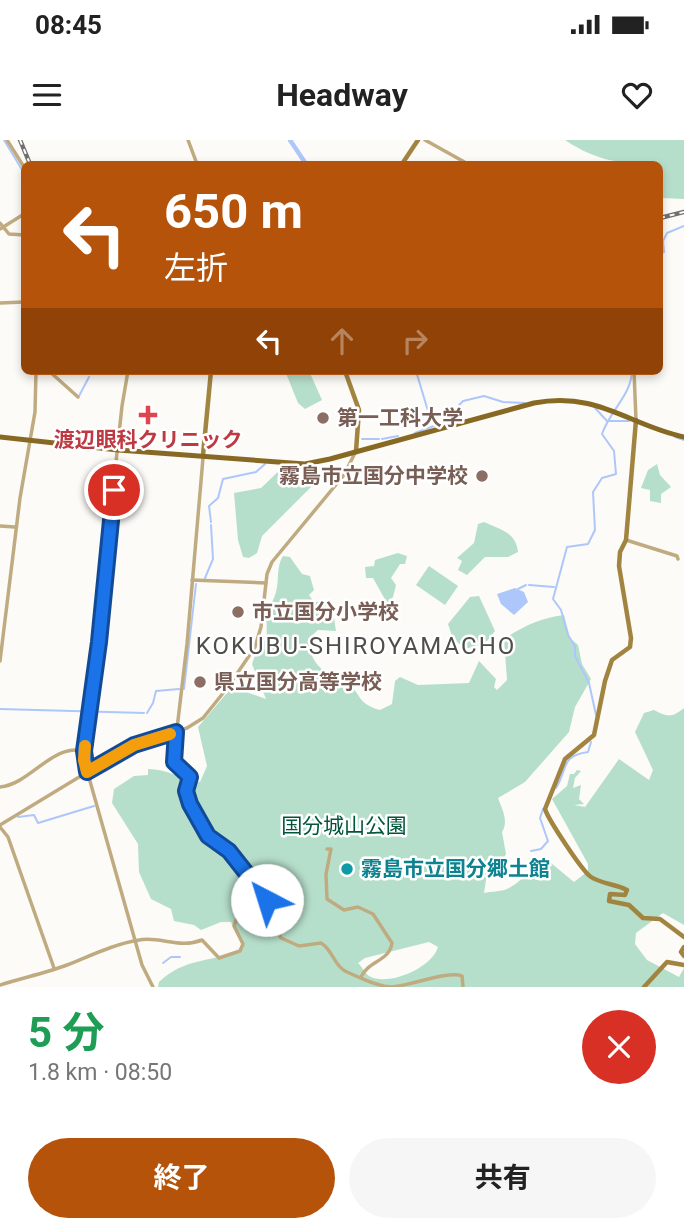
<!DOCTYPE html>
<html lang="ja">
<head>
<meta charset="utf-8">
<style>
	:root { --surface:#fff; --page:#f6f6f6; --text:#222; --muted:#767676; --accent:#b45309 }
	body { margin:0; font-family:Roboto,"Noto Sans JP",sans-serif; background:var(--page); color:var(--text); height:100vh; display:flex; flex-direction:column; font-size:26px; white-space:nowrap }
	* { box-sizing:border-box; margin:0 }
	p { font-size:23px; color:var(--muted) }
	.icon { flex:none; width:38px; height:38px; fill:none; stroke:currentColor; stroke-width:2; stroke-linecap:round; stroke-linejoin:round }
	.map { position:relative; height:847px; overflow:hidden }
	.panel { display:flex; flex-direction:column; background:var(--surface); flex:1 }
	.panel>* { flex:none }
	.banner { position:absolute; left:21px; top:21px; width:642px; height:214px; border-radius:10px; box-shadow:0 4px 10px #0003; background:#b45309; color:#fff; overflow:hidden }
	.pin { position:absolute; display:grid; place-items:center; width:60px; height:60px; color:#fff; margin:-30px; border:4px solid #fff; border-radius:50%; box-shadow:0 2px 7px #0007 }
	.me { position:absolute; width:77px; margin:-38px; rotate:320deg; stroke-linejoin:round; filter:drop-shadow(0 0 5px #0008) }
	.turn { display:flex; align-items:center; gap:24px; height:147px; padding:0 28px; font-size:32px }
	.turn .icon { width:91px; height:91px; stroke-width:2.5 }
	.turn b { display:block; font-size:49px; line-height:60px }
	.lanes { display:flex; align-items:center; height:66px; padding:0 28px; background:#0003; justify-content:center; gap:35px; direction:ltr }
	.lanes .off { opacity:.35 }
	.round { display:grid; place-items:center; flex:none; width:74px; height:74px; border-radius:37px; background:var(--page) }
	.overview { display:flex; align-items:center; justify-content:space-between; height:119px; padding:0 28px }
	h1 { font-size:42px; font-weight:700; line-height:52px; color:#1e9e55 }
	.action { display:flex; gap:14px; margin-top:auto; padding:14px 28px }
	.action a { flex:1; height:80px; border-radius:42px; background:var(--accent); color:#fff; font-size:28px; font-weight:700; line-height:80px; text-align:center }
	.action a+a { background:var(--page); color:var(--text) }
	.status { display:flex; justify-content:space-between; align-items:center; height:49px; padding:0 35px; background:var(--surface); direction:ltr }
	.status svg { height:19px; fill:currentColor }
	header { display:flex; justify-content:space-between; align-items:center; height:91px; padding:0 28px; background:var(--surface); font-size:32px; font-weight:700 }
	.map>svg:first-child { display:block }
	.green { fill:#b6dfcb; fill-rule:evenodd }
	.water { fill:#aec7fa }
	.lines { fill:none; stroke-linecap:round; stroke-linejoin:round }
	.stream { stroke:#aec7fa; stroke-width:2 }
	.river { stroke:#aec7fa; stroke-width:4.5 }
	.tertiary { stroke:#c0ab81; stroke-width:3.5 }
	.secondary { stroke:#a28441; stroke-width:4.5 }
	.primary { stroke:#876924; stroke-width:5 }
	.rail-casing { stroke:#71706e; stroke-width:4.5 }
	.rail { stroke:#fff; stroke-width:2; stroke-dasharray:5; stroke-linecap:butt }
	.route-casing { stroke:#114b97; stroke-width:18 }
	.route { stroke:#1a73e8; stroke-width:12 }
	.slow { stroke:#f59e0b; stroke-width:12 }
	.health-dot { fill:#e0444e; stroke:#fff; stroke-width:2.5 }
	.education-dot { fill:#8d6e63; stroke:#fff; stroke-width:2.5 }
	.culture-dot { fill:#0f9aa8; stroke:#fff; stroke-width:2.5 }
	.labels { text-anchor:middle; stroke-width:5; stroke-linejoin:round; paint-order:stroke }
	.education-label { font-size:21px; font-weight:bold; fill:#785e54; stroke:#fff; text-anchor:start }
	.health-label { font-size:21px; font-weight:bold; fill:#be3a42; stroke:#fff }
	.park-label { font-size:21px; fill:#00553a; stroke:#fff }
	.culture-label { font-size:21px; font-weight:bold; fill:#0d838f; stroke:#fff; text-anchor:start }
	.quarter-label { font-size:24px; letter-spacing:2px; fill:#4f4e4a; stroke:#fff }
</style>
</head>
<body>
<div class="status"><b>08:45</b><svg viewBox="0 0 49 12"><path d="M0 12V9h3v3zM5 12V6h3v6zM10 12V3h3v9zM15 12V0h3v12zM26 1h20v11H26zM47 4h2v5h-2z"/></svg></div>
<header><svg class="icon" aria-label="menu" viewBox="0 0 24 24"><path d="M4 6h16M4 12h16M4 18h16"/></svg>Headway<svg class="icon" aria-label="heart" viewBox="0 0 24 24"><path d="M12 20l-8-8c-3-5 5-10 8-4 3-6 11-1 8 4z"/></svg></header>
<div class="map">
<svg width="684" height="847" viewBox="0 0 684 847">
	<rect width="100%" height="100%" fill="#fcfbf7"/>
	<g class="green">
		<path d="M565 0H684V59L660 58V24C622 24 598 22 565 0Z"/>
		<polygon points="285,231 309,231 322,260 305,269 298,263"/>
		<polygon points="657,324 660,335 671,347 661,354 661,363 650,361 650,350 641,348 648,330"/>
		<polygon points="283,327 305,328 319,334 314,344 262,396 257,413 249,418 243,417 238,400 234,353 261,348"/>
		<path d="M484 382C499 389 516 392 518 412L508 417H485L467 435 458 430 462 421 457 418 474 403 478 384Z"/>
		<polygon points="398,413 407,416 405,424 400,424 391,438 396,445 393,457 387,463 373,438 366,438 365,427 374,426 375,420"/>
		<path d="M283 416 290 417 302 434 310 436 314 450 309 455 314 462H329L332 468 327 472 329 478H334L336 491 318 490 309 498C308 516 318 530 336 538 343 541 340 537 346 542 363 554 355 563 380 570L392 564 395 541 400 537 418 545 469 543 479 521 496 539 494 547 497 550 507 540 504 499C524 486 540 478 564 475L570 498 578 505 582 524 591 539 575 567 569 592 525 642 498 658C502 669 509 681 502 692L506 714 500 724 487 734 484 753C491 751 500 752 507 749 526 740 526 727 551 723L574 742 588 731V724L552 659 567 646 570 634H574L577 630 581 631 575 638 573 648 581 645 579 659 584 664 574 665 585 667 619 619 649 640 653 630 635 592 644 573 654 570C667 577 672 578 684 568V785L663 773 636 793 635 804 647 820 679 837 684 828V847H158L159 842C184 818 210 822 240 811L243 807 231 782H221L201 790 194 785 174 781 171 769 151 759 139 732 138 704 112 663 114 649 134 636 148 635V629C167 629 181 639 200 642L207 626 198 587 232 547 266 559 252 524 260 501 267 500 266 462H272C282 444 274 431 283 416ZM429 802 438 807C432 828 388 847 369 836 365 833 362 827 358 823L365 818Z"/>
		<polygon points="429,426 458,446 445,465 416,445"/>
		<polygon points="479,456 495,491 487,501 466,509 453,499 448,484 470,457"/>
	</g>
	<polygon class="water" points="515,448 524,452 528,462 514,475 501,464 497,454"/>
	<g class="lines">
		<g class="stream">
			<polyline points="4,0 24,33"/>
			<polyline points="660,114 664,112 663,101 667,93 684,86"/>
			<polyline points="416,231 428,271 427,288"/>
			<polyline points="79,256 89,237"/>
			<polyline points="595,268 607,281 629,281"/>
			<polyline points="415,293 442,283 463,261 484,256 503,262 525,263"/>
			<polyline points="675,297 684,300"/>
			<polyline points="362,299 379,299"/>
			<polyline points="382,299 398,296"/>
			<polyline points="211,382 209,366 218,358 223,339 256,332 265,324"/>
			<polyline points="205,438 213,419 211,385"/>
			<polyline points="529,445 554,447"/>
			<polyline points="518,449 526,445"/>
			<polyline points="184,549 196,444"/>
			<polyline points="0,569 144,573"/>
			<polyline points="147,573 153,563 156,551 179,549"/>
			<path d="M596 575 589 543 575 516V506L568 495 561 470 553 459 567 407 588 404 595 390 593 352 602 338 616 334 614 311 602 294C610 270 631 256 632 231"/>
			<path d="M556 648C568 629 560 616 588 612L591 602"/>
			<polyline points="18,677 34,675 38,683 94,666"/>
			<polyline points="531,711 541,709 548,701 540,678 543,669"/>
			<polyline points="163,823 171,817 180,817"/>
		</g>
		<polyline class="river" points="290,0 306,24"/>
		<g class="tertiary">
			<polyline points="7,0 24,27"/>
			<polyline points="188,0 197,24"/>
			<polyline points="425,0 468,24"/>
			<polyline points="0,83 9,94 24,95"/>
			<polyline points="0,89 24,74"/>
			<polyline points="0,163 24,162"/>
			<polyline points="49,231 78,257"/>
			<polyline points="128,231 122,266 84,620 142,825 153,847"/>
			<polyline points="634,231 636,280"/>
			<path d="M203 318 187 504 174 614 176 626 190 637 186 657 208 696 229 711 248 738 277 749 280 756 272 780 281 798 299 806 321 803C333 810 333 824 345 831 358 837 378 847 392 847 409 846 449 830 462 836L463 847"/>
			<polyline points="0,386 15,387"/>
			<polyline points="626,400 677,416 678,419"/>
			<polyline points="192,440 266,443"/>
			<polyline points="0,521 20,358 35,272 36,231"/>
			<path d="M0 647C31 644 52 603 84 611"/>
			<polyline points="0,685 127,608 187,588 203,578 228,547 255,507 261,487 267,434 272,422 344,335 356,311"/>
			<polyline points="0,687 8,697 54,828"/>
			<path d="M327 709H331L326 734 327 759 344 770 358 767 373 774 392 803C389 822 369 820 361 837"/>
			<path d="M0 845C22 838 46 833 67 825 90 816 114 804 139 800 160 796 179 809 202 800L219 818 240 811 243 804 234 786 236 780C245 773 261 770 267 763L266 756 252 747 251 739"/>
		</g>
		<g class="secondary">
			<polyline points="402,24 418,0"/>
			<polyline points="345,231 359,270 356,311"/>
			<path d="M636 280 626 400 620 412 619 426 631 498 630 507 612 520 605 541 594 595 565 619 545 669C548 679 582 731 591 737 602 744 616 744 627 750L625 755 610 754 609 761 629 765 643 778 660 779 684 797"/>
			<polyline points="203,315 211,231"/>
			<polyline points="684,807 681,812 684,816"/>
			<polyline points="644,847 667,822 684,825"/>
		</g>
		<path class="primary" d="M0 297 118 310 305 324 330 319 534 263C598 251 628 285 684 297"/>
		<g class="rail-casing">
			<g id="rail">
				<polyline points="20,0 30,24"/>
				<polyline points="660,78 684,72"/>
			</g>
		</g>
		<use href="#rail" class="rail"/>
	</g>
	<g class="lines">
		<g class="route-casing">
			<polyline id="route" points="114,350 99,502 84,611 87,632 134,605 176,592 174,622 190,637 186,651 190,664 208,696 229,711 251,739 252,747 264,753 267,760"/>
		</g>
		<use href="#route" class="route"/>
		<polyline class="slow" points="85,606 84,620 87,632 134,605 170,594"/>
	</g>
	<path class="health-dot" d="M144.5 264.5h7v7h7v7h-7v7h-7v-7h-7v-7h7z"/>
	<g class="education-dot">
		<circle cx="323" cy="278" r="7"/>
		<circle cx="482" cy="336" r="7"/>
		<circle cx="238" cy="472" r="7"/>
		<circle cx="200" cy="542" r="7"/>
	</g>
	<circle class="culture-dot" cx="347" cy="729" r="7"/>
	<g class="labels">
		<g class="education-label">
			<text x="337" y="285">第一工科大学</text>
			<text x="468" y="343" text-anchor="end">霧島市立国分中学校</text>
			<text x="252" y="479">市立国分小学校</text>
			<text x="214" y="549">県立国分高等学校</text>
		</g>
		<g class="health-label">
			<text x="148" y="307">渡辺眼科クリニック</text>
		</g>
		<g class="park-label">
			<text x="344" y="693">国分城山公園</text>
		</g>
		<g class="culture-label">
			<text x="361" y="736">霧島市立国分郷土館</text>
		</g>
		<g class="quarter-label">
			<text x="356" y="514">KOKUBU-SHIROYAMACHO</text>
		</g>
	</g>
</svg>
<div class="pin" style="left:114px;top:350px;background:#d93025"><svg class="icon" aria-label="arrive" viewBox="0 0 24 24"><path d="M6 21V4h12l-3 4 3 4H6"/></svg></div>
<svg class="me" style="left:267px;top:760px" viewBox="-20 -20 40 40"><circle r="19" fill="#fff"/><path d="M0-13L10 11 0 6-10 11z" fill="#1a73e8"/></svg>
<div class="banner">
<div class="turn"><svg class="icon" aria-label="left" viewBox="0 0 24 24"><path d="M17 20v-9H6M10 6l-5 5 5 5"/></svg><div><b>650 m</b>左折</div></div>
<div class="lanes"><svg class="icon" aria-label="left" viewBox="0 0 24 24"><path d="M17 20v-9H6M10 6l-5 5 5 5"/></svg><svg class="icon off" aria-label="ahead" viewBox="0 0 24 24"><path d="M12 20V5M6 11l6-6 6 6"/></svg><svg class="icon off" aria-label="right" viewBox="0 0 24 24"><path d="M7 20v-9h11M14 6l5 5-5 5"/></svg></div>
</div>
</div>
<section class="panel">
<div class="overview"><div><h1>5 分</h1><p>1.8 km · 08:50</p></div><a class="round" style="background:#d93025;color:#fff"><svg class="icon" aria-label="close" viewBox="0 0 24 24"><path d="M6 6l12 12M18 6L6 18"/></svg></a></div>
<div class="action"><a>終了</a><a>共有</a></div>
</section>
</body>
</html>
